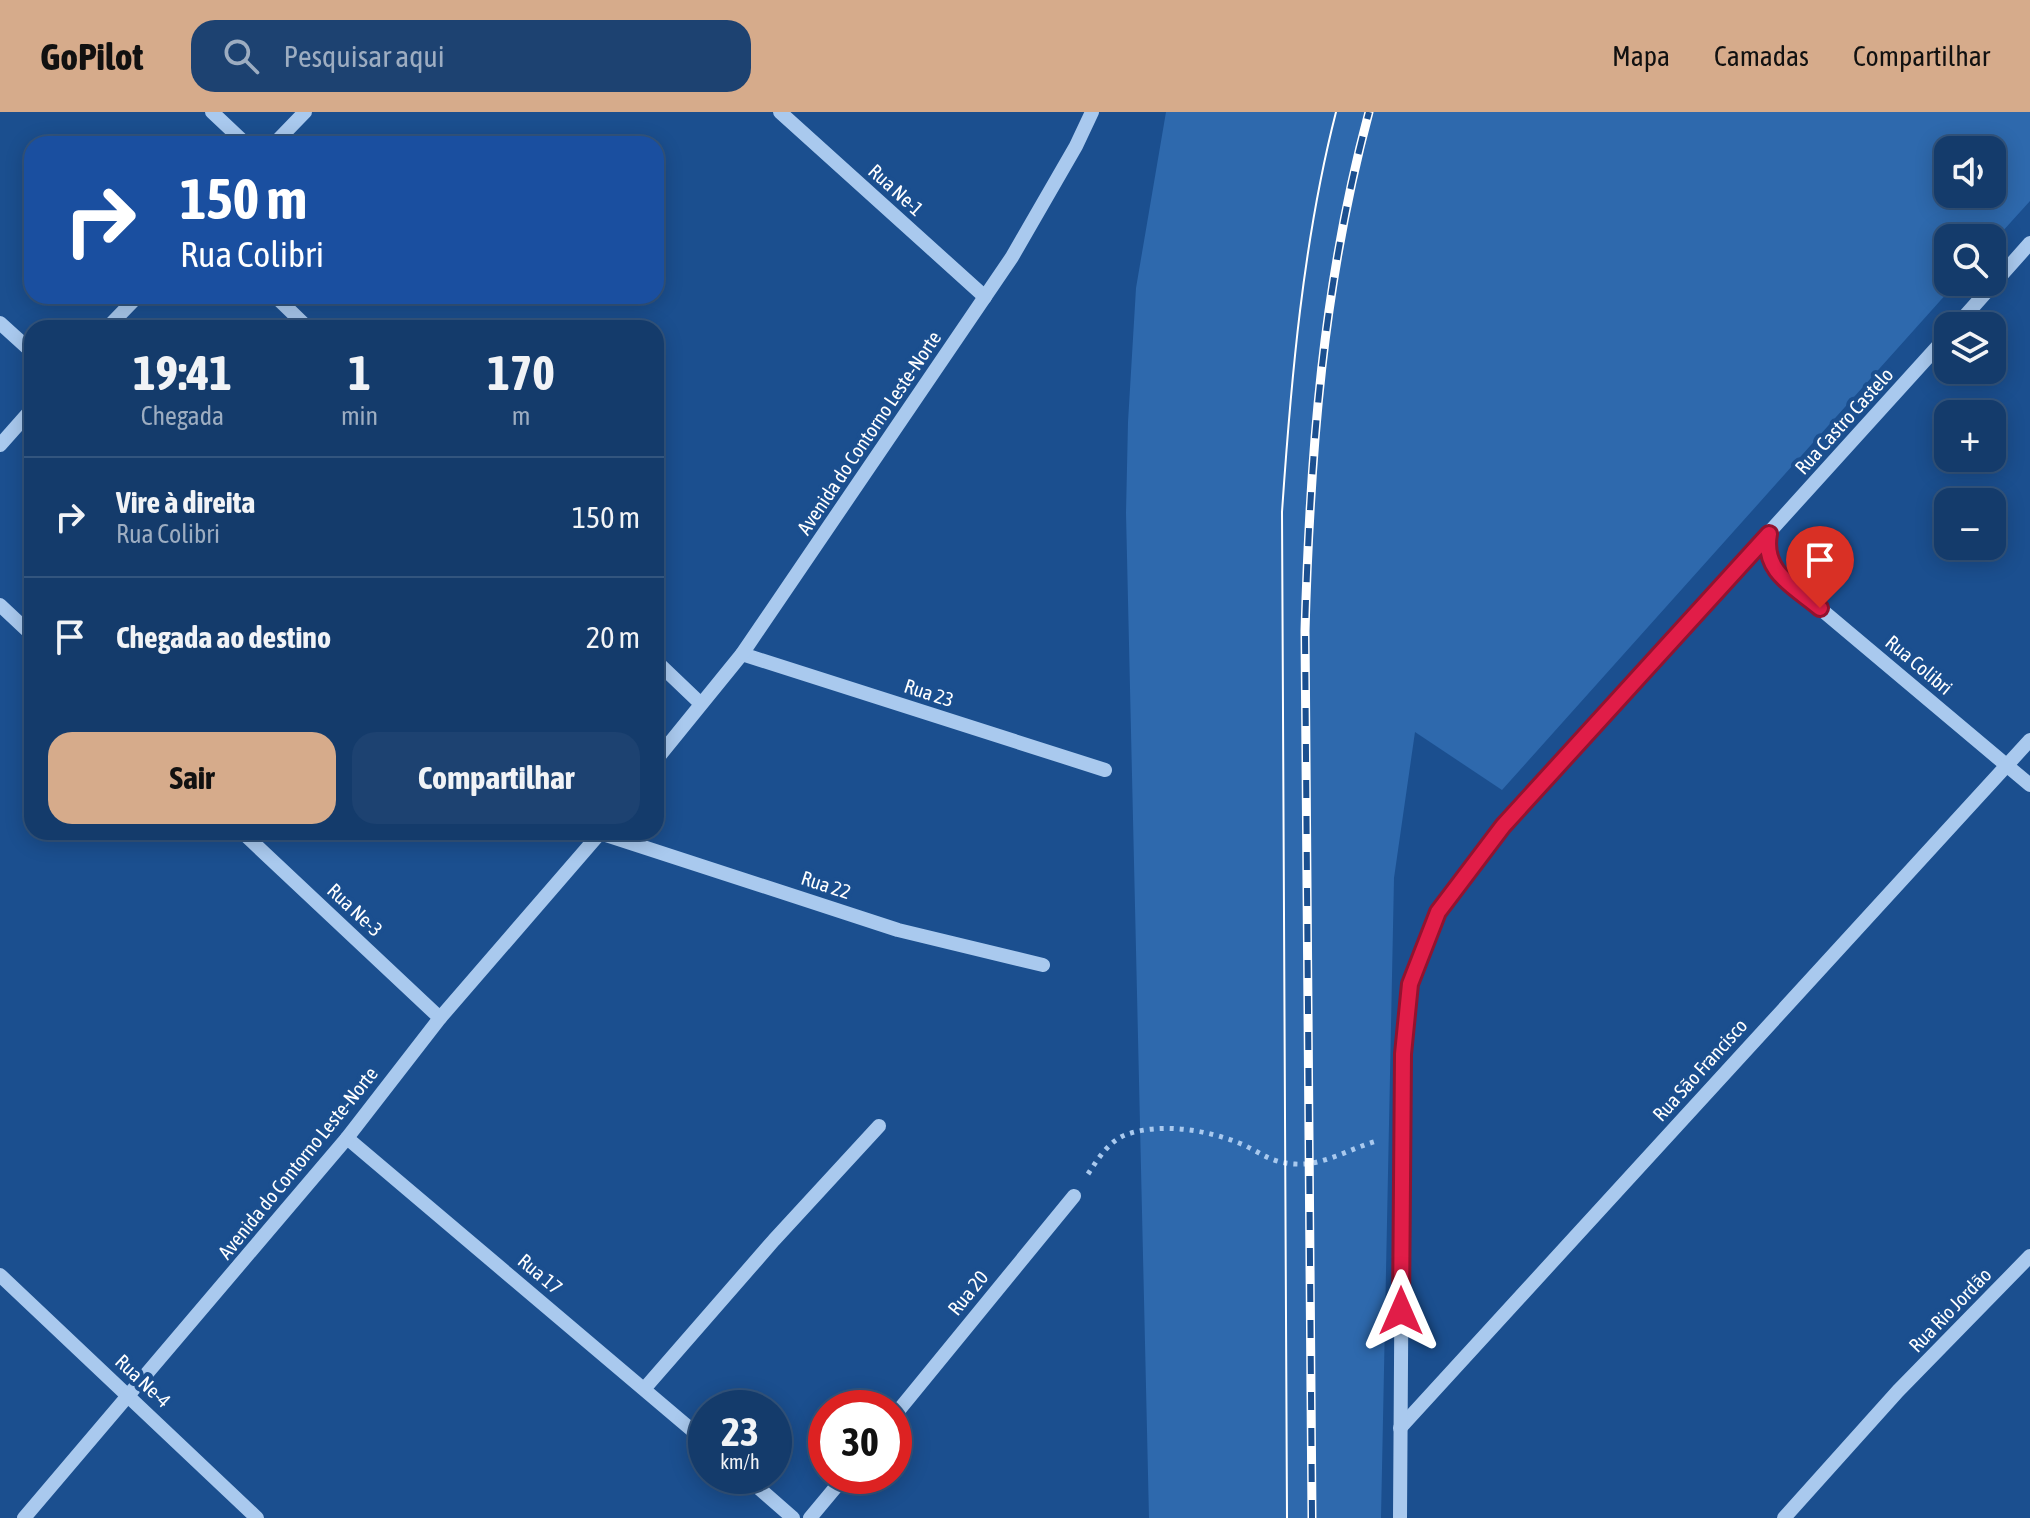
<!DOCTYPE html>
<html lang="pt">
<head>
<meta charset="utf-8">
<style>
	:root { --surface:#143b6b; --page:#1d4271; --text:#f1f3f6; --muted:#9dadc1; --line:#33557e; --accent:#d6ab8b }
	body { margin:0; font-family:"Asap Condensed",sans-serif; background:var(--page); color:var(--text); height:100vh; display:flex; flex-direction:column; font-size:30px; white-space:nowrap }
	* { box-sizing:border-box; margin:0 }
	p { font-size:26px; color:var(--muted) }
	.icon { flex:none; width:44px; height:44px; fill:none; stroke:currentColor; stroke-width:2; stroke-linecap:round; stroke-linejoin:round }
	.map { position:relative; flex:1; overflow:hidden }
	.details { position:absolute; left:24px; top:208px; width:640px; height:520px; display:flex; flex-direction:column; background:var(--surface); border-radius:24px; box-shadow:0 4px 20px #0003,0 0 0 2px var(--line) }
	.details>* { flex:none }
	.hud { position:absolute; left:24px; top:24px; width:640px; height:168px; border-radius:24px; box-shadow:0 4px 20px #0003,0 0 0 2px var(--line); background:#1a4fa0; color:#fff; overflow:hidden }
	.fabs { position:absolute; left:1934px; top:24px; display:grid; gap:16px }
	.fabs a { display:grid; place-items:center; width:72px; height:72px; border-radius:16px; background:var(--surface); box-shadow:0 4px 20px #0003,0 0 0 2px var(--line); font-size:40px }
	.speed { position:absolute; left:688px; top:1278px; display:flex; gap:16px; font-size:40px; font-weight:700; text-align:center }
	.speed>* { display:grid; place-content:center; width:104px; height:104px; border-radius:50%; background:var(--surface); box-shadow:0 4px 20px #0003,0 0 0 2px var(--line); line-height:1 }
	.speed small { font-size:20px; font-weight:400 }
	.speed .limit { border:12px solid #d22; background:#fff; color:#111 }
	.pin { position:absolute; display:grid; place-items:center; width:68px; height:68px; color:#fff; margin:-82px -34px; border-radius:50% 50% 50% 0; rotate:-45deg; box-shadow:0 0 8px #0007 }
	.pin .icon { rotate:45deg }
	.me { position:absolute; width:88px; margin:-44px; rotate:0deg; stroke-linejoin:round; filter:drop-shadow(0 0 6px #0008) }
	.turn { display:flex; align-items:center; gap:28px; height:168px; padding:0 24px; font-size:36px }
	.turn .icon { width:104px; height:104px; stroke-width:2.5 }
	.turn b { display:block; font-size:56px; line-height:68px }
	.eta { display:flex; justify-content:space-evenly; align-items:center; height:136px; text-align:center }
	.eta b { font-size:48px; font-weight:700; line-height:56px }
	.action { display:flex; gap:16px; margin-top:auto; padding:16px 24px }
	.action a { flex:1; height:92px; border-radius:24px; background:var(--accent); color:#111; font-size:32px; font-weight:700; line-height:92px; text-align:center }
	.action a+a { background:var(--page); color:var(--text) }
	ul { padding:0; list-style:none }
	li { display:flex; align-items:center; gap:24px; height:120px; padding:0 24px; border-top:2px solid var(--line) }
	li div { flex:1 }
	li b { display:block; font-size:30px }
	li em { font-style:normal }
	header { display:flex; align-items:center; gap:48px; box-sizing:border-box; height:112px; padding:0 40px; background:var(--accent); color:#111 }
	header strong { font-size:38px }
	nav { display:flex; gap:44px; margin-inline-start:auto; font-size:28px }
	.search { width:560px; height:72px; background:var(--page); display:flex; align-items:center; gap:20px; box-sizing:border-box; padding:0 28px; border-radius:24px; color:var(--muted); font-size:30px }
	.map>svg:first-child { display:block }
	.green { fill:#2e69ad; fill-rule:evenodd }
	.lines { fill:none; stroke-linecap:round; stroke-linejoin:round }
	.path { stroke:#a9c9ee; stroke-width:5; stroke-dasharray:4 6; stroke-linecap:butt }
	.minor { stroke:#a9c9ee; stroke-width:14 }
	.tram { stroke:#fff; stroke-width:2 }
	.rail-casing { stroke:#fff; stroke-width:9 }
	.rail { stroke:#1b4f8f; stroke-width:6; stroke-dasharray:18; stroke-linecap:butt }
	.route-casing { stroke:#92132f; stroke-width:20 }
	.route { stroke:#e11d48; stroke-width:14 }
	.labels { text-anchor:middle; stroke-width:8; stroke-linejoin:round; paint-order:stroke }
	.street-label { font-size:20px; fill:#fff; stroke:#1b4f8f }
</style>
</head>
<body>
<header>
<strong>GoPilot</strong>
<div class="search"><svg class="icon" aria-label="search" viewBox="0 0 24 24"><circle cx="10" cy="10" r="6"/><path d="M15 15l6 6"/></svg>Pesquisar aqui</div>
<nav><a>Mapa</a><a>Camadas</a><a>Compartilhar</a></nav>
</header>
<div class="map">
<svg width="2030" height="1406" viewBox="0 0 2030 1406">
	<rect width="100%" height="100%" fill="#1b4f8f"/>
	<path class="green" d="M1166 0H2030V89L1992 131V126H1948V170H1957L1502 678 1415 620 1394 766 1381 1406H1149L1126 401 1128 310 1136 176ZM1948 38H1992V82H1948Z"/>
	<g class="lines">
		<path class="path" d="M1088 1062C1098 1047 1108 1030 1125 1023 1160 1010 1207 1018 1239 1031 1261 1040 1270 1051 1295 1052 1323 1054 1351 1036 1377 1029"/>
		<g class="minor">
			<polyline points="212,0 246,32"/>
			<polyline points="780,0 985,185"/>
			<polyline points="274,32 305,0"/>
			<polyline points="275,184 308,216"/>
			<polyline points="0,211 32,240"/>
			<polyline points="1956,214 2030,131"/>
			<polyline points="107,216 138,184"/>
			<polyline points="0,333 32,297"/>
			<polyline points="1769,423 1768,445 1773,457 2030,673"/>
			<polyline points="0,493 32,523"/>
			<polyline points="742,542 1105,658"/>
			<polyline points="656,549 700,591"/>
			<polyline points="656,648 742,542 1012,145 1076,34 1092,0"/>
			<polyline points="242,720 440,906"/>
			<polyline points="600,721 898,818 1043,853"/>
			<polyline points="347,1026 706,1330"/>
			<polyline points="0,1163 257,1406"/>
			<polyline points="645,1276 774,1128 879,1014"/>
			<polyline points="894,1304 1074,1084"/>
			<polyline points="1400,1316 2030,628"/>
			<polyline points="745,1364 793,1406"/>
			<polyline points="24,1406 347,1026 440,906 601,720"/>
			<polyline points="810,1406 845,1364"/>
			<polyline points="1400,1406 1403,942 1410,872 1438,800 1503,714 1948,223"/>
			<polyline points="1784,1406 1898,1279 2030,1144"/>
		</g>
		<path class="tram" d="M1287 1406 1282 400C1291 268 1303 129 1336 0"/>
		<g class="rail-casing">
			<path id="rail" d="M1312 1406 1305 519C1310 342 1323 171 1369 0"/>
		</g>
		<use href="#rail" class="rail"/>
	</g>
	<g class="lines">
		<g class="route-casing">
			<path id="route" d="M1401 1199 1403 942 1410 872 1438 800 1503 714 1769 422C1762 460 1794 474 1820 496"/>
		</g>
		<use href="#route" class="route"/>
	</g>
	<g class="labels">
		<g class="street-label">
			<text transform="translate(896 78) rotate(42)" y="7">Rua Ne-1</text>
			<text transform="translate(1844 309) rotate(-48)" y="7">Rua Castro Castelo</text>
			<text transform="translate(869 321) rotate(-56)" y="7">Avenida do Contorno Leste-Norte</text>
			<text transform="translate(1919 553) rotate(40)" y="7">Rua Colibri</text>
			<text transform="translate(929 581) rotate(18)" y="7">Rua 23</text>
			<text transform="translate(826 773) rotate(18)" y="7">Rua 22</text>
			<text transform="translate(355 798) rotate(43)" y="7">Rua Ne-3</text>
			<text transform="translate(1700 958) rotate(-48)" y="7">Rua São Francisco</text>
			<text transform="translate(298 1051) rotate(-51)" y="7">Avenida do Contorno Leste-Norte</text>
			<text transform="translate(540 1162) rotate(40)" y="7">Rua 17</text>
			<text transform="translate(968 1181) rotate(-51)" y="7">Rua 20</text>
			<text transform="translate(1950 1198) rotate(-46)" y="7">Rua Rio Jordão</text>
			<text transform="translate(143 1269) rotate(43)" y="7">Rua Ne-4</text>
		</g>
	</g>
</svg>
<div class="fabs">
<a><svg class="icon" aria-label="sound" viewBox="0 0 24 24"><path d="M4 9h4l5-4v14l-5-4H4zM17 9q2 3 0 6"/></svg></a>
<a><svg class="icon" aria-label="search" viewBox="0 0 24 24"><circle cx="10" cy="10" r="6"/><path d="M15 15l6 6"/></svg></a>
<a><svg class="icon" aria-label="layers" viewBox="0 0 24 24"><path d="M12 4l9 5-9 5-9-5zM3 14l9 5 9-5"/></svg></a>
<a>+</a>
<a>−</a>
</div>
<div class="speed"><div>23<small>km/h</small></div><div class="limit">30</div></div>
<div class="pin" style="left:1820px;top:496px;background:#d93025"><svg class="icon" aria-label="arrive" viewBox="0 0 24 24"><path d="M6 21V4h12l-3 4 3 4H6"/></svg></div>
<svg class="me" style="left:1401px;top:1199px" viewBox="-20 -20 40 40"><path d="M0-17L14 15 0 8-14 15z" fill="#e11d48" stroke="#fff" stroke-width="4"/></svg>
<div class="hud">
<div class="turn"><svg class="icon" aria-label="right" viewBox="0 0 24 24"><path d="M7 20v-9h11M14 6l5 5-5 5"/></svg><div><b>150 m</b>Rua Colibri</div></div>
</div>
<section class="details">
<div class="eta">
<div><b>19:41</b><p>Chegada</p></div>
<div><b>1</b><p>min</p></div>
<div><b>170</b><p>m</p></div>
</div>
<ul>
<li><svg class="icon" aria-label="right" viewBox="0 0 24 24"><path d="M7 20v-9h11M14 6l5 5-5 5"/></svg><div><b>Vire à direita</b><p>Rua Colibri</p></div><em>150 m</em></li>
<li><svg class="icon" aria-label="arrive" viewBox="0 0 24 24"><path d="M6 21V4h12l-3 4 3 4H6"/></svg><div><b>Chegada ao destino</b></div><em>20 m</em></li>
</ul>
<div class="action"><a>Sair</a><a>Compartilhar</a></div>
</section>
</div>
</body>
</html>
